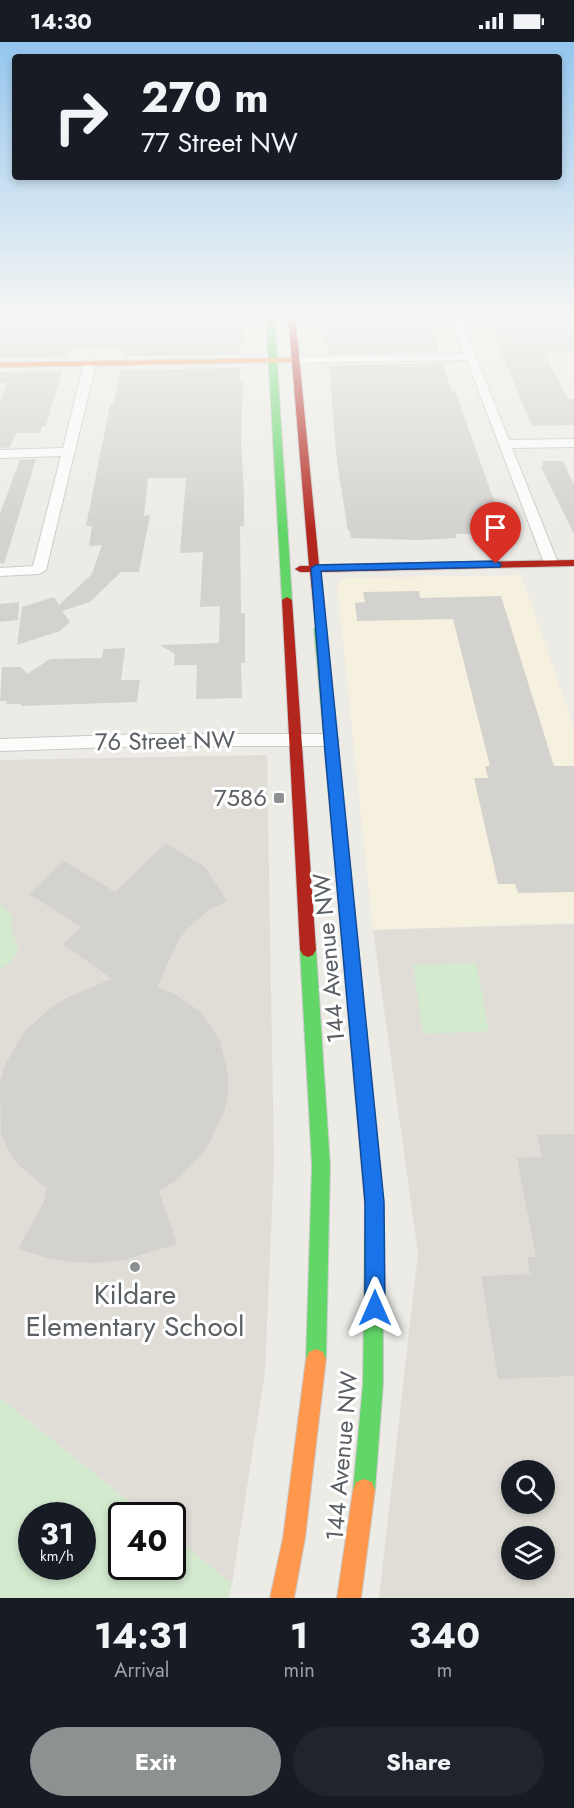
<!DOCTYPE html>
<html lang="en">
<head>
<meta charset="utf-8">
<style>
	:root { --surface:#171b24; --page:#20242c; --text:#f1f3f6; --muted:#9ea1a6; --accent:#8e9192 }
	body { margin:0; font-family:Jost,sans-serif; background:var(--page); color:var(--text); height:100vh; display:flex; flex-direction:column; font-size:22px; white-space:nowrap }
	* { box-sizing:border-box; margin:0 }
	p { font-size:20px; color:var(--muted) }
	.icon { flex:none; width:33px; height:33px; fill:none; stroke:currentColor; stroke-width:2; stroke-linecap:round; stroke-linejoin:round }
	.map { position:relative; height:1556px; overflow:hidden }
	.panel { display:flex; flex-direction:column; background:var(--surface); flex:1 }
	.panel>* { flex:none }
	.top-card { position:absolute; left:12px; top:12px; width:550px; height:126px; border-radius:6px; box-shadow:0 3px 9px #0003; background:#171b24; color:var(--text); overflow:hidden }
	.controls { position:absolute; left:501px; top:1418px; display:grid; gap:12px }
	.controls a { display:grid; place-items:center; width:54px; height:54px; border-radius:50%; background:var(--surface); box-shadow:0 3px 9px #0003; font-size:30px }
	.speed { position:absolute; left:18px; top:1460px; display:flex; gap:12px; font-size:30px; font-weight:700; text-align:center }
	.speed>* { display:grid; place-content:center; width:78px; height:78px; border-radius:50%; background:var(--surface); box-shadow:0 3px 9px #0003; line-height:1 }
	.speed small { font-size:15px; font-weight:400 }
	.speed .limit { border:3px solid #111; border-radius:9px; background:#fff; color:#111 }
	.pin { position:absolute; display:grid; place-items:center; width:51px; height:51px; color:#fff; margin:-62px -26px; border-radius:50% 50% 50% 0; rotate:-45deg; box-shadow:0 0 6px #0007 }
	.pin .icon { rotate:45deg }
	.me { position:absolute; width:66px; margin:-33px; rotate:0deg; stroke-linejoin:round; filter:drop-shadow(0 0 4px #0008) }
	.turn { display:flex; align-items:center; gap:21px; height:126px; padding:0 30px; font-size:27px }
	.turn .icon { width:78px; height:78px; stroke-width:2.5 }
	.turn b { display:block; font-size:42px; line-height:51px }
	.eta { display:flex; justify-content:space-evenly; align-items:center; height:102px; text-align:center }
	.eta b { font-size:36px; font-weight:700; line-height:42px }
	.action { display:flex; gap:12px; margin-top:auto; padding:12px 30px }
	.action a { flex:1; height:69px; border-radius:36px; background:var(--accent); color:#fff; font-size:24px; font-weight:700; line-height:69px; text-align:center }
	.action a+a { background:var(--page); color:var(--text) }
	.status { display:flex; justify-content:space-between; align-items:center; height:42px; padding:0 30px; background:var(--surface); direction:ltr }
	.status svg { height:16px; fill:currentColor }
	.map>svg:first-child { display:block }
	.commercial { fill:#f6f0de }
	.education { fill:#dfddd6; fill-rule:evenodd }
	.green { fill:#d3eacf; fill-rule:evenodd }
	.building { fill:#d3d2cf }
	.lines { fill:none; stroke-linecap:round; stroke-linejoin:round }
	.street-casing { stroke:#c9c9c9; stroke-width:2 }
	.fast-casing { stroke:#c9caca; stroke-width:2 }
	.slow-casing { stroke:#c9caca; stroke-width:2 }
	.jam-casing { stroke:#c9caca; stroke-width:2 }
	.street { fill:#fcfcfb; fill-rule:evenodd }
	.fast { fill:#63d668; fill-rule:evenodd }
	.slow { fill:#ff974d; fill-rule:evenodd }
	.jam { fill:#b3261e; fill-rule:evenodd }
	.route { fill:#1a73e8; stroke:#114b97; stroke-width:1.5 }
	.poi-dot { fill:#8e9192; stroke:#fff; stroke-width:2 }
	.labels { text-anchor:middle; stroke-width:6; stroke-linejoin:round; paint-order:stroke }
	.street-label { font-size:24px; fill:#5b6065; stroke:#fff }
	.poi-label { font-size:24px; fill:#5b6065; stroke:#fff; text-anchor:end }
	.near-poi-label { font-size:28px; fill:#5b6065; stroke:#fff }
</style>
</head>
<body>
<div class="status"><b>14:30</b><svg viewBox="0 0 49 12"><path d="M0 12V9h3v3zM5 12V6h3v6zM10 12V3h3v9zM15 12V0h3v12zM26 1h20v11H26zM47 4h2v5h-2z"/></svg></div>
<div class="map">
<svg width="574" height="1556" viewBox="0 0 574 1556">
	<rect width="100%" height="100%" fill="#ecebe6"/>
	<polygon class="commercial" points="521,533 574,685 574,880 373,888 337,542 346,536"/>
	<g class="education">
		<polygon points="267,713 274,1120 265,1330 232,1542 173,1494 172,1473 146,1473 0,1356 0,718"/>
		<path d="M574 882V1556H379L418 1211 373 888ZM512 1428H544V1461H512ZM512 1494H544V1527H512Z"/>
	</g>
	<g class="green">
		<polygon points="0,862 13,875 11,887 19,909 10,920 0,926"/>
		<polygon points="476,921 489,989 423,992 413,923"/>
		<path d="M0 1356 146 1473H122V1524H172L173 1494 232 1542 228 1556H0ZM32 1473H82V1524H32Z"/>
	</g>
	<g class="building">
		<polygon points="0,272 243,272 244,302 239,302 239,312 124,314 125,307 69,307 66,315 0,316"/>
		<polygon points="386,272 427,272 439,310 328,312 327,302 323,302 321,281 388,280"/>
		<polygon points="485,272 574,272 574,311 544,311 568,357 574,357 574,383 532,384"/>
		<polygon points="442,321 452,349 455,349 506,492 455,492 457,496 420,498 351,496 350,489 348,489 337,420 329,323"/>
		<polygon points="240,326 240,339 243,339 241,399 244,452 244,484 240,484 241,571 245,571 245,621 241,621 242,656 196,657 197,623 174,623 175,612 160,603 219,601 220,564 200,565 203,510 180,511 186,436 148,436 144,474 150,473 139,530 121,530 90,560 62,569 70,580 60,589 17,603 22,565 54,555 59,563 92,532 102,503 89,504 92,484 86,484 110,363 113,363 121,328"/>
		<polygon points="62,329 46,384 42,384 40,391 16,391 10,405 0,406 0,360 7,341 0,341 0,330"/>
		<polygon points="36,417 4,522 0,521 0,471 20,418"/>
		<polygon points="542,419 563,419 574,443 574,492 541,425 544,424"/>
		<polygon points="419,549 420,556 501,554 554,724 574,724 574,850 518,851 515,842 498,842 474,736 488,736 485,724 490,724 453,577 357,579 355,561 365,560 363,550"/>
		<polygon points="19,560 18,578 0,580 0,562"/>
		<polygon points="125,606 121,638 140,638 137,660 21,664 21,662 6,662 7,659 0,659 2,625 21,625 27,632 50,617 102,616 103,607"/>
		<polygon points="166,801 205,825 227,859 209,868 188,886 179,897 157,945 175,952 202,971 220,999 228,1033 228,1051 224,1070 207,1106 178,1137 159,1149 177,1202 124,1218 97,1221 70,1220 44,1215 18,1207 44,1160 47,1146 18,1123 8,1108 1,1091 0,1040 6,1021 25,989 52,965 68,955 112,937 63,902 81,885 29,852 64,819 115,850"/>
		<polygon points="574,1092 574,1334 498,1337 481,1234 530,1232 527,1215 536,1215 517,1116 542,1115 537,1093"/>
	</g>
	<g class="lines">
		<g class="street-casing">
			<g id="street">
				<polygon points="449,272 459,272 509,398 574,397 574,405 512,406 558,521 556,524 551,525 544,521 467,318 295,321 289,318 295,315 464,312"/>
				<polygon points="90,318 96,321 46,528 39,532 0,534 0,526 33,524 61,414 0,416 0,408 63,406 84,321"/>
				<polygon points="145,692 330,692 336,693 339,698 336,703 330,704 145,704 0,709 0,697"/>
			</g>
		</g>
		<g class="fast-casing">
			<g id="fast">
				<polygon points="266,272 274,272 292,558 287,561 282,558"/>
				<polygon points="320,584 326,587 361,935 358,940 353,942 348,940 345,935 314,587"/>
				<polygon points="308,901 313,903 316,908 330,1123 326,1317 323,1324 316,1327 309,1324 306,1317 312,1123 300,908 303,903"/>
				<polygon points="374,1155 381,1157 383,1164 383,1342 375,1448 372,1456 364,1459 356,1456 353,1448 363,1342 365,1164 367,1157"/>
			</g>
		</g>
		<g class="slow-casing">
			<g id="slow">
				<polygon points="294,316 295,318 291,320 0,325 0,321"/>
				<polygon points="353,928 358,930 361,935 383,1164 381,1171 374,1173 367,1171 365,1164 345,935 348,930"/>
				<polygon points="316,1307 323,1310 326,1317 305,1496 294,1556 270,1556 283,1496 306,1317 309,1310"/>
				<polygon points="364,1437 372,1440 375,1448 361,1556 337,1556 353,1448 356,1440"/>
			</g>
		</g>
		<g class="jam-casing">
			<g id="jam">
				<polygon points="288,272 295,272 319,523 574,518 574,524 320,530 326,587 324,589 316,589 310,530 300,530 295,527 300,524 309,524"/>
				<polygon points="287,555 292,558 316,908 313,913 308,915 303,913 300,908 282,558"/>
			</g>
		</g>
		<use href="#street" class="street"/>
		<use href="#fast" class="fast"/>
		<use href="#slow" class="slow"/>
		<use href="#jam" class="jam"/>
	</g>
	<linearGradient id="sky" x2="0" y2="1"><stop stop-color="#95c6ee"/><stop offset="0.56" stop-color="#f6f6f4"/><stop offset="1" stop-color="#f6f6f4" stop-opacity="0"/></linearGradient>
	<rect width="574" height="490" fill="url(#sky)"/>
	<polygon class="route" points="496,519 501,522 500,525 321,529 384,1160 385,1266 382,1274 375,1276 368,1274 365,1266 365,1160 325,710 311,526 316,523"/>
	<g class="poi-dot">
		<rect x="273" y="750" width="12" height="12" rx="3"/>
		<circle cx="135" cy="1225" r="6"/>
	</g>
	<g class="labels">
		<g class="street-label">
			<text transform="translate(165 699) rotate(-1)" y="8">76 Street NW</text>
			<text transform="translate(329 916) rotate(-95)" y="8">144 Avenue NW</text>
			<text transform="translate(342 1414) rotate(-85)" y="8">144 Avenue NW</text>
		</g>
		<g class="poi-label">
			<text x="267" y="764">7586</text>
		</g>
		<g class="near-poi-label">
			<text x="135" y="1262">Kildare<tspan x="135" dy="32">Elementary School</tspan></text>
		</g>
	</g>
</svg>
<div class="controls">
<a><svg class="icon" aria-label="search" viewBox="0 0 24 24"><circle cx="10" cy="10" r="6"/><path d="M15 15l6 6"/></svg></a>
<a><svg class="icon" aria-label="layers" viewBox="0 0 24 24"><path d="M12 4l9 5-9 5-9-5zM3 14l9 5 9-5"/></svg></a>
</div>
<div class="speed"><div>31<small>km/h</small></div><div class="limit">40</div></div>
<div class="pin" style="left:496px;top:522px;background:#d93025"><svg class="icon" aria-label="arrive" viewBox="0 0 24 24"><path d="M6 21V4h12l-3 4 3 4H6"/></svg></div>
<svg class="me" style="left:375px;top:1266px" viewBox="-20 -20 40 40"><path d="M0-17L14 15 0 8-14 15z" fill="#1a73e8" stroke="#fff" stroke-width="4"/></svg>
<div class="top-card">
<div class="turn"><svg class="icon" aria-label="right" viewBox="0 0 24 24"><path d="M7 20v-9h11M14 6l5 5-5 5"/></svg><div><b>270 m</b>77 Street NW</div></div>
</div>
</div>
<section class="panel">
<div class="eta">
<div><b>14:31</b><p>Arrival</p></div>
<div><b>1</b><p>min</p></div>
<div><b>340</b><p>m</p></div>
</div>
<div class="action"><a>Exit</a><a>Share</a></div>
</section>
</body>
</html>
